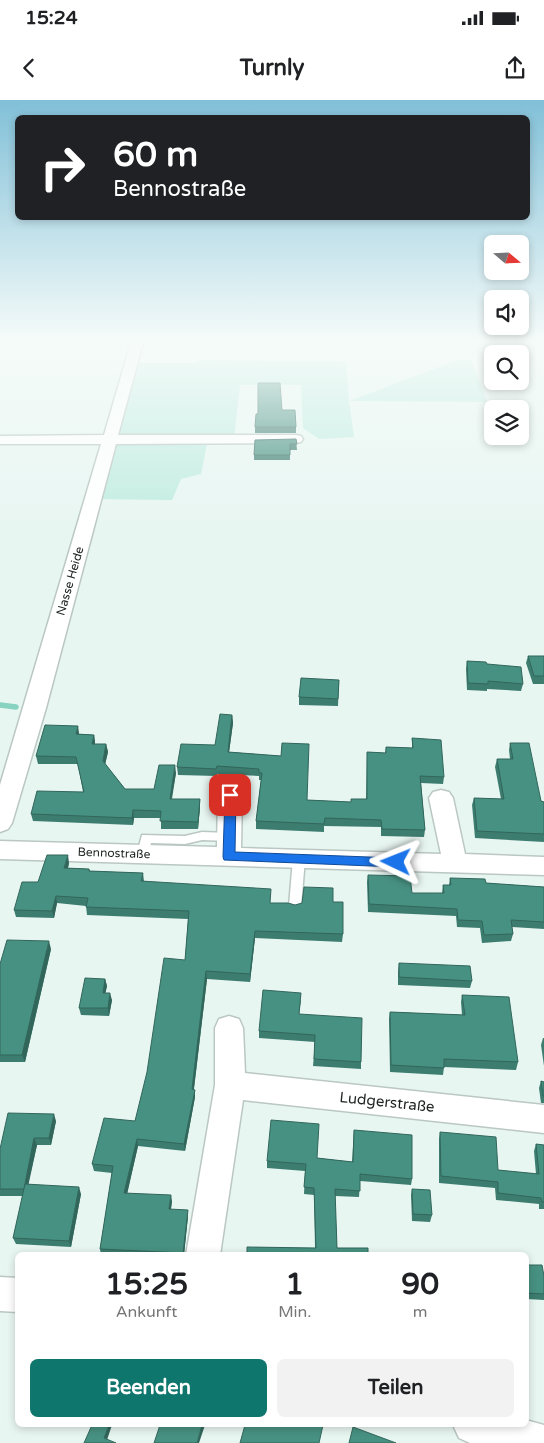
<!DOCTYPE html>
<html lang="de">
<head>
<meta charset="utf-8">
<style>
	:root { --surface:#fff; --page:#f2f2f2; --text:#202124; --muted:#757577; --accent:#0f766e }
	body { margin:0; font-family:"Varela Round",sans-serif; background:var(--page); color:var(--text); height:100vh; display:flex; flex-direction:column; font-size:19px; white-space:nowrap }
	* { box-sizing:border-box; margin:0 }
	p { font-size:16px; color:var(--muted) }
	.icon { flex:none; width:28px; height:28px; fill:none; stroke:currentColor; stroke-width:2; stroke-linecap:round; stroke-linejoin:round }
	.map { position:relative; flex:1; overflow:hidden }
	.panel { position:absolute; left:15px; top:1152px; width:514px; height:175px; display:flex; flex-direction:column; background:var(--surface); border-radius:8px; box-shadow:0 2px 8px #0003 }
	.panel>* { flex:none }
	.banner { position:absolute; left:15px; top:15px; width:515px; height:105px; border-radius:8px; box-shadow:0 2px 8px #0003; background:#202124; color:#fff; overflow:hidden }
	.needle { width:32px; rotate:109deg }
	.buttons { position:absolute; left:484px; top:135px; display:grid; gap:10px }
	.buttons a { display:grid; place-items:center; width:45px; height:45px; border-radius:8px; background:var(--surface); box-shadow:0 2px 8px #0003; font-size:25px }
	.pin { position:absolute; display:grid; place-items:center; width:42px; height:42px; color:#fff; margin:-21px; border-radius:10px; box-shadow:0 2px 8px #0006 }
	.me { position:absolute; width:55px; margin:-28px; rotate:272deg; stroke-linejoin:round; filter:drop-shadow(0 0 4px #0008) }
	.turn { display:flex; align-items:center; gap:18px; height:105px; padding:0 15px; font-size:22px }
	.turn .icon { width:65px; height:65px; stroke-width:2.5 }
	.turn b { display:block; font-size:35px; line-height:42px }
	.eta { display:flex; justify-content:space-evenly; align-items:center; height:85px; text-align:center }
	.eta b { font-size:30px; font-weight:700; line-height:35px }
	.cta { display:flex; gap:10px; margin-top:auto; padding:10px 15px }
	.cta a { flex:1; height:58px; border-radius:8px; background:var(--accent); color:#fff; font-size:20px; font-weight:700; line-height:58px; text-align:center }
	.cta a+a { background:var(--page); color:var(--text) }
	.status { display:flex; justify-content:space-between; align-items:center; height:35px; padding:0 25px; background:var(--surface); direction:ltr }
	.status svg { height:14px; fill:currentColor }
	header { display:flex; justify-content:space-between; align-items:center; height:65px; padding:0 15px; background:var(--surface); font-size:22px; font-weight:700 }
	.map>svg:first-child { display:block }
	.green { fill:#c1ece1 }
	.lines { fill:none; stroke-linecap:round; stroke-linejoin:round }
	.stream { stroke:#88d2c1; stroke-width:5.5 }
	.service-casing { stroke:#bac7c3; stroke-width:3 }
	.minor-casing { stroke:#bac7c3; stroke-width:3 }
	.service { fill:#fff; fill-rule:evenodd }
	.minor { fill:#fff; fill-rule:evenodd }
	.wall { fill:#3d7d70 }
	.shaded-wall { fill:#32665b }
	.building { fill:#479182; stroke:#32665b }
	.route { fill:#1a73e8; stroke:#114b97 }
	.labels { text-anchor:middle; stroke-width:5; stroke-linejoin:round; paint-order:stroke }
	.street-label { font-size:12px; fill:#1e2321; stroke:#fff }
	.near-street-label { font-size:15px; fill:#1e2321; stroke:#fff }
</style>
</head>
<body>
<div class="status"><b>15:24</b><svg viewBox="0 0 49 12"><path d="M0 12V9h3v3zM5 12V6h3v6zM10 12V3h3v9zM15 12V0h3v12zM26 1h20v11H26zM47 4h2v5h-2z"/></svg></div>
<header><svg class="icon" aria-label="back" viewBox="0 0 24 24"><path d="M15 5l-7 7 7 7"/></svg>Turnly<svg class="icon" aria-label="share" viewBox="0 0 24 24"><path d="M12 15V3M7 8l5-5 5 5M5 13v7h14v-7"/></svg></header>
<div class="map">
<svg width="544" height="1343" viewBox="0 0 544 1343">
	<rect width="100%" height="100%" fill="#e8f6f2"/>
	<polygon class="green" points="201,260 346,262 349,301 458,260 471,260 487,302 349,301 354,337 319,339 303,328 301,285 240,285 234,339 208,339 201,374 181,379 172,400 93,399 131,263 196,263"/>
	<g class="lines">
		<polyline class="stream" points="0,605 16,607"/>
		<g class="service-casing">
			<g id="service">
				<polygon points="202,732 229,733 233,734 235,737 233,740 229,741 202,740 185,744 151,743 147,757 139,757 137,754 142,735 185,736"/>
				<polygon points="299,754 303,756 305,759 301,806 300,810 295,811 290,810 289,806 293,759 295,756"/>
			</g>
		</g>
		<g class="minor-casing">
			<g id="minor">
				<polygon points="132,239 144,239 118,335 296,335 301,336 303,339 301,342 296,343 116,344 46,608 12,723 8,729 0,732 0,685 101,344 0,344 0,336 104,335"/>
				<polygon points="230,687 238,689 242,695 241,748 441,754 429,698 433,692 441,690 449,692 453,698 465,754 544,757 544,775 0,759 0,741 217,747 218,695 222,689"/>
				<polygon points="229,916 239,919 243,928 245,973 544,1005 544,1033 243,1000 220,1155 186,1155 215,985 215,928 219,919"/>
				<polygon points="0,1177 18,1178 18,1212 0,1211"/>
				<polygon points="526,1320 544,1325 544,1343 470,1343 459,1338 453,1325 526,1325"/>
			</g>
		</g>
		<use href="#service" class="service"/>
		<use href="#minor" class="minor"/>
	</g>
	<g class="wall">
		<polygon points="282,310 296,327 296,333 255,333 255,327"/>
		<polygon points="296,339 297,350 290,350 290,360 254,360 254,355"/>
		<polygon points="528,556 544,556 544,584 533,584 526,563"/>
		<polygon points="467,561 487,564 523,584 521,591 487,589 487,591 467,590 466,569"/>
		<polygon points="339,580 338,606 299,605 299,597"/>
		<polygon points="232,615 233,623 229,652 281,656 307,700 350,702 366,699 367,652 385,653 386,647 412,648 412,638 444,677 443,684 421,683 425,730 424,737 381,736 381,727 324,726 324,732 256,729 256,721 261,680 259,680 259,676 217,674 217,676 178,675 177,667 215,645"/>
		<polygon points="79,633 79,634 94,635 95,642 95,644 106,644 108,652 105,664 125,689 154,689 176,673 172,699 200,699 200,707 198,729 161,729 161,718 134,718 133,725 33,721 31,714 83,692 78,664 38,664 36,656"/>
		<polygon points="510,643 541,701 544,702 544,742 475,738 472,705 474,698 501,699 495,667 497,659 510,659 509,650"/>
		<polygon points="69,763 68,768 89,769 90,771 143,773 144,781 270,803 295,805 333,802 343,834 342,842 255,838 250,882 207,879 194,989 195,997 185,1051 138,1046 127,1093 172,1101 171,1109 188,1116 184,1155 101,1155 100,1149 112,1073 94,1071 92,1064 135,1021 185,860 188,819 87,815 86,806 57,803 54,818 16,817 14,810 38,782"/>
		<polygon points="368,775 412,793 442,793 443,785 449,785 450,778 486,783 544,787 544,829 512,827 513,834 511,841 482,843 480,828 457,827 456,816 368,812 367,782"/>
		<polygon points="51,849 25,962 0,962 0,864"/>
		<polygon points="399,863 472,881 470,888 398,885 398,871"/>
		<polygon points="105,879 107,886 105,893 112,900 109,916 81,915 79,908"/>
		<polygon points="462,895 518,962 516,970 444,967 443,975 390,972 389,919 390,912 462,915 461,902"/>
		<polygon points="301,900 299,914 361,962 361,969 313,966 315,942 259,938 259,931"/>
		<polygon points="543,938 544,938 544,966 541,945"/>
		<polygon points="541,981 544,982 544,1003 541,1003 539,988"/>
		<polygon points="56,1021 51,1045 37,1045 28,1084 81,1094 71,1147 16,1144 13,1138 23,1096 0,1096 0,1049"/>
		<polygon points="354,1030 412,1079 411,1085 360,1081 359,1097 335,1096 337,1148 315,1148 314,1095 304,1094 305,1071 267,1068 267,1061 317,1058 352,1062"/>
		<polygon points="440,1032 498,1070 536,1074 534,1051 536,1044 544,1045 544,1109 539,1109 539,1104 496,1100 495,1088 439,1083 439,1039"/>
		<polygon points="412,1089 432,1115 430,1122 412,1121 411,1095"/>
		<polygon points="526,1165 544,1176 544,1200 526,1199"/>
	</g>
	<g class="shaded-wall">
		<polygon points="232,615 233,623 228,660 228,652"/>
		<polygon points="78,626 79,633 77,642 76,634"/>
		<polygon points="94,635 95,642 93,652 92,644"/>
		<polygon points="106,644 108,652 104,669 103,661"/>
		<polygon points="175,665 176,673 170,706 170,699"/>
		<polygon points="200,699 200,707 198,729 198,722"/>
		<polygon points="133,710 134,718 133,725 132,718"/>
		<polygon points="68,755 69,763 66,775 64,768"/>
		<polygon points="56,796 57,803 54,818 52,811"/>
		<polygon points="255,831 255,838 250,882 250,874"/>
		<polygon points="49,841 51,849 25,962 22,955"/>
		<polygon points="206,871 207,879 193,996 192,989"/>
		<polygon points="105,879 107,886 104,900 103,893"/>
		<polygon points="110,893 112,900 109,916 108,908"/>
		<polygon points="195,990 195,997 185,1051 184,1044"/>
		<polygon points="54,1014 56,1021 51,1045 49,1038"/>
		<polygon points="34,1038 37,1045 26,1096 24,1089"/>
		<polygon points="137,1039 138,1046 126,1099 124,1093"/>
		<polygon points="79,1087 81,1094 71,1147 69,1141"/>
		<polygon points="171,1095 172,1101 170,1115 169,1109"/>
		<polygon points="188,1110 188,1116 184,1155 183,1155"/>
		<polygon points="109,1325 112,1325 106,1343 104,1338"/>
		<polygon points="202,1325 205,1325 199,1343 197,1343"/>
	</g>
	<g class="building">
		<polygon points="258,283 280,283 282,310 295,310 296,327 255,327 256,314 258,314"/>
		<polygon points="296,339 297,344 290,344 290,355 254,355 255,340"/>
		<polygon points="528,556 544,556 544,576 534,576"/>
		<polygon points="467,561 486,562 487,564 521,567 523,584 488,581 488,584 468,583"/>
		<polygon points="301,578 339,580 338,599 299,597"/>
		<polygon points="220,614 232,615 228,652 281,656 282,643 309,644 307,700 351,702 351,699 367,699 367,652 386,653 386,647 413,648 412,638 441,640 444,677 420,676 425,730 382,729 381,720 325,718 324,724 256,721 262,673 259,673 259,669 217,666 216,669 177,667 181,644 215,645"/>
		<polygon points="45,625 78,626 76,634 94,635 92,644 106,644 103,661 125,689 154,689 159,665 175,665 170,699 200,699 198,722 160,721 161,711 133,710 132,718 31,714 37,691 84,692 76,657 36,656"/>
		<polygon points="510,643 529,643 541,701 544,702 544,734 477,731 474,698 504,699 497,659 513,659"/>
		<polygon points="47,755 68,755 64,768 89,769 89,771 143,773 141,781 271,789 270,803 288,803 295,805 302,803 304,787 333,788 333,802 343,802 343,834 255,831 250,874 206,871 192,989 195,990 184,1044 137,1039 124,1093 171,1095 169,1109 188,1110 183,1153 100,1149 113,1066 92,1064 104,1018 135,1021 147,972 164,858 185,860 189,811 86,807 88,798 56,796 52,811 14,810 22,782 38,782"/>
		<polygon points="368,775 410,776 412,793 444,793 443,785 451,785 450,778 485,779 486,783 544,787 544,822 511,820 513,834 484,835 482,821 458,820 457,809 369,804"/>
		<polygon points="7,840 49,841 22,955 0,955 0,864"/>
		<polygon points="399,863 470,866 472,881 399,877"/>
		<polygon points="85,878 105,879 103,893 110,893 108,908 79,908"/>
		<polygon points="263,890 301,893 299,914 362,918 361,962 314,959 315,935 259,931"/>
		<polygon points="462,895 509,897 518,962 444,959 444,968 391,965 390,912 465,915"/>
		<polygon points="541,981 544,982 544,996 543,996"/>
		<polygon points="8,1013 54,1014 49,1038 34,1038 24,1089 0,1089 0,1049"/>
		<polygon points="271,1020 319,1024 317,1058 353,1062 354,1030 412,1035 412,1079 360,1074 360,1091 335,1089 337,1148 368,1148 368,1155 247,1155 247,1147 316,1148 314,1088 304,1087 306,1064 267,1061"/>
		<polygon points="440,1032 496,1037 498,1070 539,1074 536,1044 544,1045 544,1102 542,1102 541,1098 498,1093 498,1082 441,1076"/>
		<polygon points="25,1084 79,1087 69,1141 13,1138"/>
		<polygon points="412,1089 430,1090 432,1115 413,1114"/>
		<polygon points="526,1165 542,1165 544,1176 544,1194 526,1193"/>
		<polygon points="92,1325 109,1325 104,1338 116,1343 84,1343"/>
		<polygon points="160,1325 202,1325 197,1343 154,1343"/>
		<polygon points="245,1325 323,1325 319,1343 240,1343"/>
		<polygon points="353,1327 396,1343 349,1343"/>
	</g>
	<linearGradient id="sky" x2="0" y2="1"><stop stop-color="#81c0d8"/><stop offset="0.56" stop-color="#f5fbf9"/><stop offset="1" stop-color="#f5fbf9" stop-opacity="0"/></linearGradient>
	<rect width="544" height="427" fill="url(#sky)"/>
	<polygon class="route" points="230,691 236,695 235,752 396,758 401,759 402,762 401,766 396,767 224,760 223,757 225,695"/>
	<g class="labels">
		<g class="street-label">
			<text transform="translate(70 481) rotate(-74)" y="4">Nasse Heide</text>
			<text transform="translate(114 753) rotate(2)" y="4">Bennostraße</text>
		</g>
		<g class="near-street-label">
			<text transform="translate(387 1002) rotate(6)" y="5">Ludgerstraße</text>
		</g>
	</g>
</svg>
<div class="buttons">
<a><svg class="needle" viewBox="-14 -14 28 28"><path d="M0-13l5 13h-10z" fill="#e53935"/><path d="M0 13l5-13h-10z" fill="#757577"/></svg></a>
<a><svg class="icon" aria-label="sound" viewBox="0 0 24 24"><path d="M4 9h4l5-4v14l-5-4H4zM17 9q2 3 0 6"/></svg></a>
<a><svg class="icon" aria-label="search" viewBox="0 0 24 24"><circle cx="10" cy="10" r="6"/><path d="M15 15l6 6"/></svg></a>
<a><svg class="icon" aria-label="layers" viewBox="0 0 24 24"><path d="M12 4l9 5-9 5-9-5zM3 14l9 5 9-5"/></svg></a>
</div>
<div class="pin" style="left:230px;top:695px;background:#d93025"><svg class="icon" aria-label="arrive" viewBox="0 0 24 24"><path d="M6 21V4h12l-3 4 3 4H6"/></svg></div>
<svg class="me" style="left:396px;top:762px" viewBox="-20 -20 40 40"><path d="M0-17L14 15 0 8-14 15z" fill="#1a73e8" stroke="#fff" stroke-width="4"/></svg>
<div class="banner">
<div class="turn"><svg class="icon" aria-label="right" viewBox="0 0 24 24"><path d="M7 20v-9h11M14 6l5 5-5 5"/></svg><div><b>60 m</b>Bennostraße</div></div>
</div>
<section class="panel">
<div class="eta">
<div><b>15:25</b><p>Ankunft</p></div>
<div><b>1</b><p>Min.</p></div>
<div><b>90</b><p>m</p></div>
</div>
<div class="cta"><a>Beenden</a><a>Teilen</a></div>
</section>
</div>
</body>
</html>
